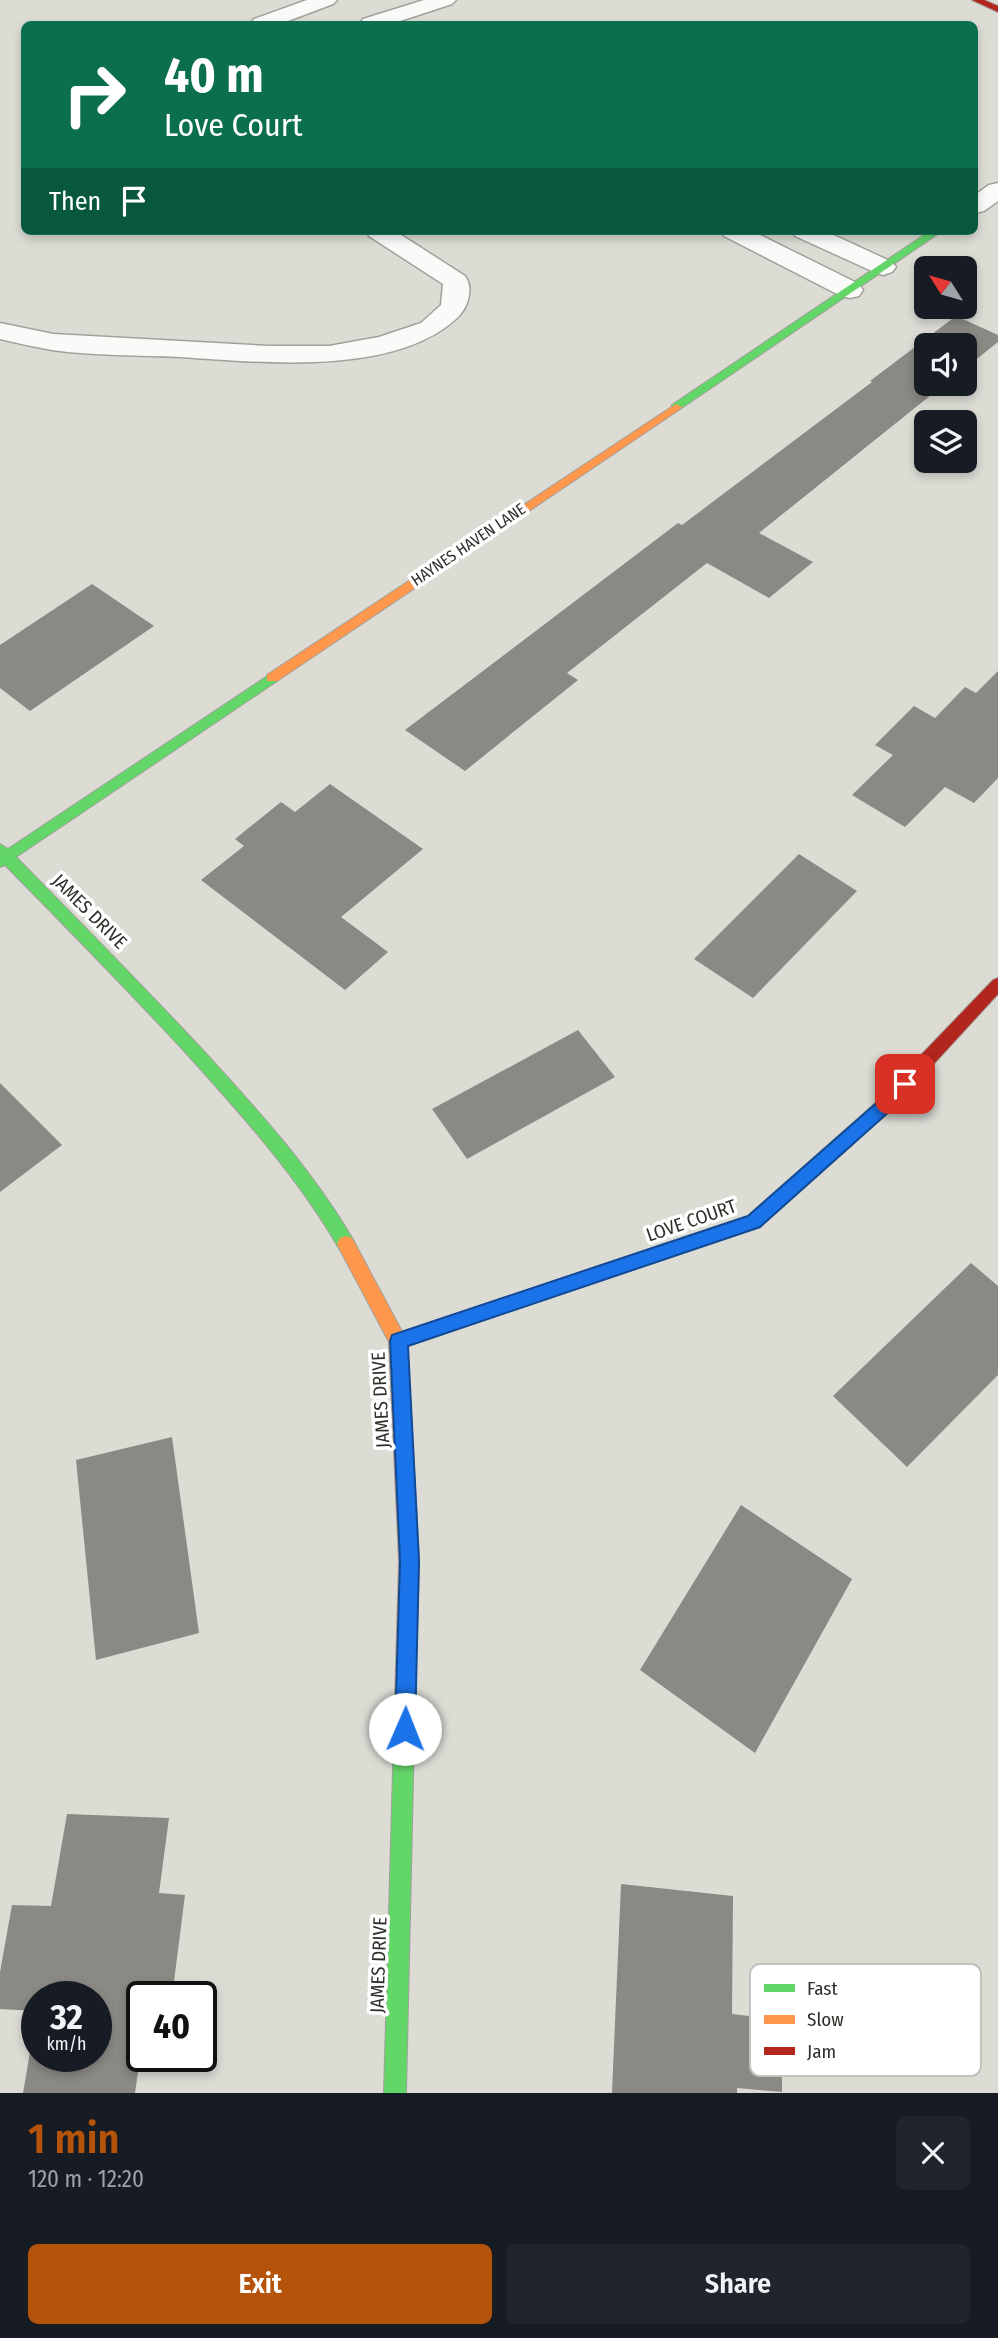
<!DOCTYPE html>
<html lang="en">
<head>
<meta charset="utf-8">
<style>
	:root { --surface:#171b24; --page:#20242c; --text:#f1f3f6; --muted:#9ea1a6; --accent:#b45309 }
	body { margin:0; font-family:"Fira Sans Condensed",sans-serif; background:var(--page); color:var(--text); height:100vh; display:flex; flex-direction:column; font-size:26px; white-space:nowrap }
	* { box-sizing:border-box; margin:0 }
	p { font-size:23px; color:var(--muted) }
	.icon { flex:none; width:38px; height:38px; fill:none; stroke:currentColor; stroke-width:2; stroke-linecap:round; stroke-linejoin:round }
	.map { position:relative; height:2093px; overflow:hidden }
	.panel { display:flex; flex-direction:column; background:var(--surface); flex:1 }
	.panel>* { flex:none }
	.top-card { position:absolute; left:21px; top:21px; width:957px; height:214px; border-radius:10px; box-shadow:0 4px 10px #0003; background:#0b6e4f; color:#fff; overflow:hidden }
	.needle { width:46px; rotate:307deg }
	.tools { position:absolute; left:914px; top:256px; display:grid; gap:14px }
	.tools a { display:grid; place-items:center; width:63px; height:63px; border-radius:10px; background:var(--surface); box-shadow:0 4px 10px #0003; font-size:35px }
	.speed { position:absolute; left:21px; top:1981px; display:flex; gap:14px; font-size:35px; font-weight:700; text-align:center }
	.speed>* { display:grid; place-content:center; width:91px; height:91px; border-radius:50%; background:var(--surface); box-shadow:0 4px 10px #0003; line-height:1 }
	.speed small { font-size:18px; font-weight:400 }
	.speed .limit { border:4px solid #111; border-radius:10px; background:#fff; color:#111 }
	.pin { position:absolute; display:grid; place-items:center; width:60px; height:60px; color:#fff; margin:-30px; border-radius:14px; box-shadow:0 4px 10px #0006 }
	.me { position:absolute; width:77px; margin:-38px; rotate:1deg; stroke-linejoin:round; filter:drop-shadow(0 0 5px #0008) }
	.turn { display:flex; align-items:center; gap:24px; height:147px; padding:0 28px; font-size:32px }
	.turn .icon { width:91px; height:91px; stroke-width:2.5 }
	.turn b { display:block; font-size:49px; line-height:60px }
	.then { display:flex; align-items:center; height:66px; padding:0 28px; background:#0003; gap:14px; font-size:26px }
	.round { display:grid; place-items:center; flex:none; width:74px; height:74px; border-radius:10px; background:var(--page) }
	.summary { display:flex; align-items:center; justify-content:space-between; height:119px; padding:0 28px }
	h1 { font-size:42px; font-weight:600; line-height:52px; color:var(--accent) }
	.cta { display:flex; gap:14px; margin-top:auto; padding:14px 28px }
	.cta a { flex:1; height:80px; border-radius:10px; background:var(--accent); color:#fff; font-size:28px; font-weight:600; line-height:80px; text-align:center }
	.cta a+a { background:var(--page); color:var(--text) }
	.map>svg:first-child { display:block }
	.building { fill:#8a8984; fill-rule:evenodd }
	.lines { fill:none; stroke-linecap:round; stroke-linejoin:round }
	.street-casing { stroke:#a1a19c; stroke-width:3 }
	.fast-casing { stroke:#a1a19c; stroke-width:2 }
	.slow-casing { stroke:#a1a19c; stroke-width:2 }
	.jam-casing { stroke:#a1a19c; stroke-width:2 }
	.street { fill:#fafaf9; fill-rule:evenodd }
	.fast { fill:#63d668; fill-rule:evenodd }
	.slow { fill:#ff974d; fill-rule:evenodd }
	.jam { fill:#b3261e; fill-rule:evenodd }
	.route { fill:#1a73e8; stroke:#114b97; stroke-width:2 }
	.labels { text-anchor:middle; stroke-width:7; stroke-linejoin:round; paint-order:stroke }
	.far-street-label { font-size:16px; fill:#30302b; stroke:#fff }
	.street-label { font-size:19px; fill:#30302b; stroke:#fff }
	.key { fill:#fff; stroke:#c1c1bf; stroke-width:2 }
	.key-label { font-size:19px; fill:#30302b }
</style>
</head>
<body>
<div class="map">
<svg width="998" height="2093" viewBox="0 0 998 2093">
	<rect width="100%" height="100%" fill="#dcdcd5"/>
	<g class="building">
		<polygon points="956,316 998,335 998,342 964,369 964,345 926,345 926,383 946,383 759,533 813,562 769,598 707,563 567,673 578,680 465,771 405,730 678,523 682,525 872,382 870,381"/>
		<polygon points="92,584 154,626 30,711 0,688 0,645"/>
		<polygon points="998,671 998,778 974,803 945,787 905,827 852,795 893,755 875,745 914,706 935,718 965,687 976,693"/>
		<polygon points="330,784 423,849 341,917 388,952 345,990 201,880 244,846 235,839 281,802 295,812"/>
		<polygon points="799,854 857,891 753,998 694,959"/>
		<polygon points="578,1030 615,1077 467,1159 432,1109"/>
		<polygon points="0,1083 62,1145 0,1192"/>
		<polygon points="971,1263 998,1286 998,1375 907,1467 833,1396"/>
		<polygon points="172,1437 199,1633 96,1660 76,1460"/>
		<polygon points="741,1505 852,1579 755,1753 640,1670"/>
		<path d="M67 1814 169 1818 159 1893 185 1895 172 1997H142V2044L135 2093H23L37 2011 0 2009V1972L12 1905 51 1906ZM37 1997H96V2056H37Z"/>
		<polygon points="621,1884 733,1896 732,2014 782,2020 782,2092 737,2088 737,2093 612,2093"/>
	</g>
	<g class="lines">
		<g class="street-casing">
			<g id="street">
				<polygon points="307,0 337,0 333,4 280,24 251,24 254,19"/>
				<polygon points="424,0 456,0 452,4 391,24 360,24 363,19"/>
				<polygon points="998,183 998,201 984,211 975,213 975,195 989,185"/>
				<path d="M366 231H395L465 276C474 288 468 308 457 318 394 377 260 362 180 357 138 355 94 356 52 350 35 347 17 343 0 339V323L53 334 268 346H329L379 337 421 323 441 305 443 284 369 236Z"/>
				<polygon points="721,231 752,231 859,284 863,290 859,296 850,298 841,296 724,236"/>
				<polygon points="792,231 825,231 892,262 896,267 892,272 883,275 874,272 795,236"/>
			</g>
		</g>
		<g class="fast-casing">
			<g id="fast">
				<polygon points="930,231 942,231 680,409 672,409 672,405"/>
				<path d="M272 673 277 675V681L16 857C78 920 139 982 199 1046 255 1107 310 1167 352 1238L355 1244 352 1250 346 1252 340 1250C298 1177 242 1115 186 1053 127 989 66 927 5 865L0 867V844L8 849Z"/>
				<polygon points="925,1055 931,1057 933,1062 931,1067 892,1109 760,1227 398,1349 392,1347 389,1341 392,1335 398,1333 748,1216 880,1099 919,1057"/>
				<polygon points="404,1725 411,1728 414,1735 406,2093 384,2093 394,1735 397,1728"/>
			</g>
		</g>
		<g class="slow-casing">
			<g id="slow">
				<polygon points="676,404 682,407 680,409 277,681 267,681 267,675"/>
				<polygon points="346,1236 352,1238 407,1341 419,1561 414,1735 411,1742 404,1745 397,1742 394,1735 399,1561 389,1342 337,1244 340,1238"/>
			</g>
		</g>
		<g class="jam-casing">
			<g id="jam">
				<polygon points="972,0 984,0 998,6 998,12"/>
				<polygon points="998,978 998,994 931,1067 919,1067 917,1062 919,1057 993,980"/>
			</g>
		</g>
		<use href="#street" class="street"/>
		<use href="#fast" class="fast"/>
		<use href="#slow" class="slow"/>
		<use href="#jam" class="jam"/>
	</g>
	<polygon class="route" points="905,1077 911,1079 913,1084 892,1109 760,1227 408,1346 419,1561 415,1729 412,1736 405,1739 398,1736 395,1729 400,1561 390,1341 392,1335 748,1216 881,1099 899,1079"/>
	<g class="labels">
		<g class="far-street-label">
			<text transform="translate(468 544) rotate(-34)" y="6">HAYNES HAVEN LANE</text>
		</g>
		<g class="street-label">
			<text transform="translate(90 911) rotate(45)" y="7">JAMES DRIVE</text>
			<text transform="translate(691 1220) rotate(-19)" y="7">LOVE COURT</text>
			<text transform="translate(380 1400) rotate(-93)" y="7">JAMES DRIVE</text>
			<text transform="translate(378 1965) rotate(-88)" y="7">JAMES DRIVE</text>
		</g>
	</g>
	<rect x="750" y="1964" width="231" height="112" rx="10" class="key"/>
	<rect x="764" y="1984" width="31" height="8" fill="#63d668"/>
	<rect x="764" y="2015" width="31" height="9" fill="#ff974d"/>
	<rect x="764" y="2047" width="31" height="8" fill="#b3261e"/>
	<g class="key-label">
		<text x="807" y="1995">Fast</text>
		<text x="807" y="2026">Slow</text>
		<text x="807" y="2058">Jam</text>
	</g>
</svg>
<div class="tools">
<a><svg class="needle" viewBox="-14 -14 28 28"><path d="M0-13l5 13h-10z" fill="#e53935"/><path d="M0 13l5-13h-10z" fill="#9ea1a6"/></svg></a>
<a><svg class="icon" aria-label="sound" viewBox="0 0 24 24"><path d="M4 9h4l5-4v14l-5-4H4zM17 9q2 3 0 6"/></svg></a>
<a><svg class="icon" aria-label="layers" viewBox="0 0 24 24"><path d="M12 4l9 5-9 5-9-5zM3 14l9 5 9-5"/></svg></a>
</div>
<div class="speed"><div>32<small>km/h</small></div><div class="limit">40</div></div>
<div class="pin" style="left:905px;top:1084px;background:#d93025"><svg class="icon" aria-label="arrive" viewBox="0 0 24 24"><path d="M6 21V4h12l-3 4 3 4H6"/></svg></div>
<svg class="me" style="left:405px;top:1729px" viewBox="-20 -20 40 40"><circle r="19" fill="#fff"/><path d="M0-13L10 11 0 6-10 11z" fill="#1a73e8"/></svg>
<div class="top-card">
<div class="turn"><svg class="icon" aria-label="right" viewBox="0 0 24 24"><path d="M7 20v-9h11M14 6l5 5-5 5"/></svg><div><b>40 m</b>Love Court</div></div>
<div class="then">Then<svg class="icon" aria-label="arrive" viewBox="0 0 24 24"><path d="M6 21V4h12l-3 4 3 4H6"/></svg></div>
</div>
</div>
<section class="panel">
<div class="summary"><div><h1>1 min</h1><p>120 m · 12:20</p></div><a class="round"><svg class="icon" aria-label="close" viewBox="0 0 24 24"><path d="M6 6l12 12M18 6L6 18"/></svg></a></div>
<div class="cta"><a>Exit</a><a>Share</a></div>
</section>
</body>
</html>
